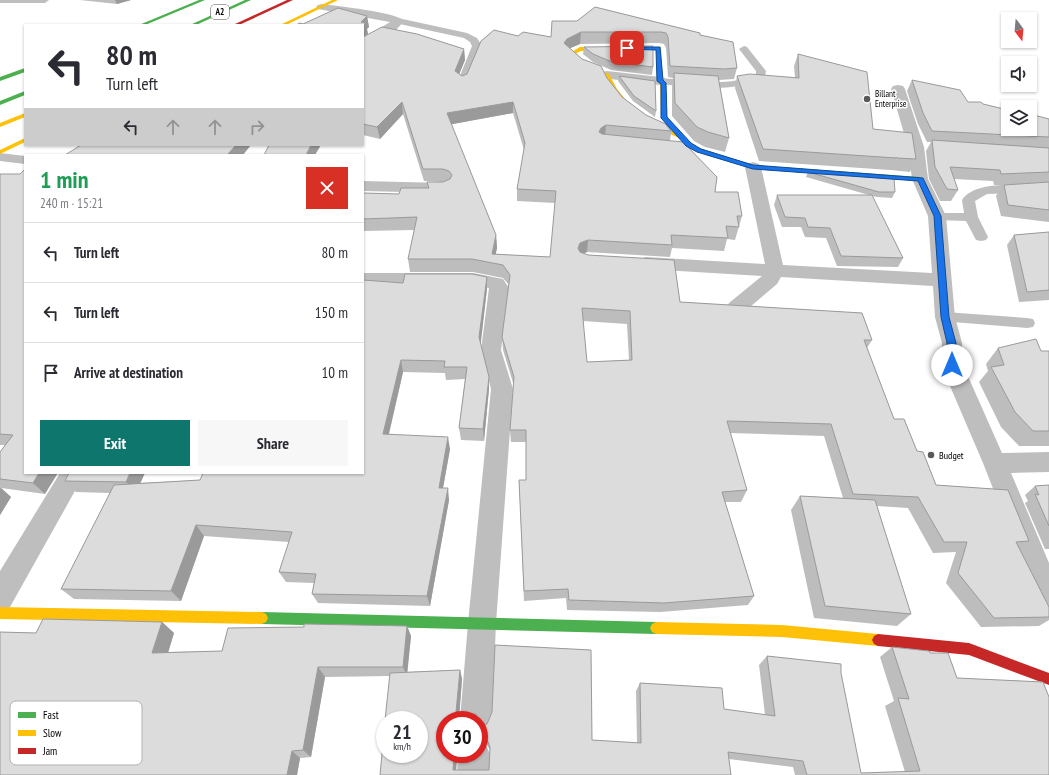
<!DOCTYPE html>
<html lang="en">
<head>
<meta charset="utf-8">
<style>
	:root { --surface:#fff; --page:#f7f7f7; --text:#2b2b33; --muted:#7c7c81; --line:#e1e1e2; --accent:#0f766e }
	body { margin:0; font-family:"PT Sans Narrow",sans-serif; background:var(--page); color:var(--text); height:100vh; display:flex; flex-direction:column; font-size:15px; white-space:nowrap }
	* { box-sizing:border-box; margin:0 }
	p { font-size:13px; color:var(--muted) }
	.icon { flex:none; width:22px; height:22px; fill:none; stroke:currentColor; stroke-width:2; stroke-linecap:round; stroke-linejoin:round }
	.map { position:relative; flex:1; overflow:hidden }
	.side { position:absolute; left:24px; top:154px; width:340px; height:320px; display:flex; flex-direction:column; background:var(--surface); border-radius:0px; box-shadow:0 1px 3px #0004 }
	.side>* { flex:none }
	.top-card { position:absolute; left:24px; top:24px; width:340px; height:122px; border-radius:0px; box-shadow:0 1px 3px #0004; background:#fff; color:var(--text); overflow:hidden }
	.needle { width:26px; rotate:164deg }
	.tools { position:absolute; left:1001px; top:12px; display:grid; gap:8px }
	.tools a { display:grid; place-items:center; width:36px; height:36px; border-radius:0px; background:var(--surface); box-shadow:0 1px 3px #0004; font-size:20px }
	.speed { position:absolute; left:376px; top:711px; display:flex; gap:8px; font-size:20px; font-weight:700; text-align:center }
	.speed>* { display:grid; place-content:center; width:52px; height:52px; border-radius:50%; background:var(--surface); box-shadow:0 1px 3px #0004; line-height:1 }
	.speed small { font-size:10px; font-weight:400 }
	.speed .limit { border:6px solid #d22; background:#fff; color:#111 }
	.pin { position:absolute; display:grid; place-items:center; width:34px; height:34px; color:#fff; margin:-17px; border-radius:8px; box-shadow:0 2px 6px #0006 }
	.me { position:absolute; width:44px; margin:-22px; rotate:0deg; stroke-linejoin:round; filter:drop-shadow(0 0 3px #0008) }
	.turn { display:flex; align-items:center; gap:14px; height:84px; padding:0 16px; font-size:18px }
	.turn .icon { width:52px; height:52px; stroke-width:2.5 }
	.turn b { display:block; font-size:28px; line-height:34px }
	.lanes { display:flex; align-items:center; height:38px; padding:0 16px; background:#0003; justify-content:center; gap:20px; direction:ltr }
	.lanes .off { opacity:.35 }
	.round { display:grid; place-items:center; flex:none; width:42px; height:42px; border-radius:0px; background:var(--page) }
	.head { display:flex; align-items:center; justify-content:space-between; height:68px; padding:0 16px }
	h1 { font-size:24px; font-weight:800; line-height:30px; color:#1e9e55 }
	.primary-button { display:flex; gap:8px; margin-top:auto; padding:8px 16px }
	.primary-button a { flex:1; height:46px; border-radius:0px; background:var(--accent); color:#fff; font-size:16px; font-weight:800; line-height:46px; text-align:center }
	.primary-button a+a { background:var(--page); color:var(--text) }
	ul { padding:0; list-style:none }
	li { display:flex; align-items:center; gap:12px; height:60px; padding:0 16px; border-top:1px solid var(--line) }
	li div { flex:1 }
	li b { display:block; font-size:15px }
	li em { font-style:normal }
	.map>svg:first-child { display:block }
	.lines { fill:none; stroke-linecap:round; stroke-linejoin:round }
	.lane { fill:#bebebe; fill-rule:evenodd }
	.street { fill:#bebebe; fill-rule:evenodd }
	.fast { fill:#4caf50; fill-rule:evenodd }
	.slow { fill:#ffc107; fill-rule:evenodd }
	.jam { fill:#c62828; fill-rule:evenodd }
	.wall { fill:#bdbdbd; fill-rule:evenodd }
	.shaded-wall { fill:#9a9a9a }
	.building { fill:#dcdcdc; stroke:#9a9a9a; fill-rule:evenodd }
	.route { fill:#1a73e8; stroke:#114b97 }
	.poi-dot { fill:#595959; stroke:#fff; stroke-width:1.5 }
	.labels { text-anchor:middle; stroke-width:3; stroke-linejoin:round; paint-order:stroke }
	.shield { fill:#fff; stroke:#4c4c4c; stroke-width:1 }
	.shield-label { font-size:9px; font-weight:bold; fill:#000 }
	.far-poi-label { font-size:9px; fill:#000; stroke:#fff; text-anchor:start }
	.poi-label { font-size:10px; fill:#000; stroke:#fff; text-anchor:start }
	.key { fill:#fff; stroke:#b2b2b2; stroke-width:1 }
	.key-label { font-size:11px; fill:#000 }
</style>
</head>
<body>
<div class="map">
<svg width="1049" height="775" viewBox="0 0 1049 775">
	<rect width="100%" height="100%" fill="#fff"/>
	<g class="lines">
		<g class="lane">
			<polygon points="0,0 49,0 45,3 0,3"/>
			<polygon points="398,18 467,33 477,38 482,46 466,85 462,86 457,83 472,46 470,42 464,38 395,23 393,21"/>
			<path d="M744 46 747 47 766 71 765 77C734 94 694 87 660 84L655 81 660 78C688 80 730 88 756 74V71L739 49Z"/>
			<polygon points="0,153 25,156 25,164 0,161"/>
			<path d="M1001 185 1026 186 1028 189 1026 192 1022 193 987 194 975 201 978 217 988 237 986 240 981 241 976 240 966 221 937 220 932 219 930 216 932 213H964L962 200C970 188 987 186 1001 185Z"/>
			<polygon points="945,312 1027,318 1033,319 1035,323 1033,327 1027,328 940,321 937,317 940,313"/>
		</g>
		<g class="street">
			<path d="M322 4C336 6 397 12 404 21L397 29 363 48V39L390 22 318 9 316 7 318 5Z"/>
			<polygon points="607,71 660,77 665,78 667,81 665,84 660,85 602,78 600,75 602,72"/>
			<polygon points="898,85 903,86 905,89 924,147 928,179 946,216 955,317 962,343 963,365 1002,453 1049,452 1049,472 1011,473 1049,563 1049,610 1039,606 983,463 941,365 942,343 935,317 933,286 781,277 777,284 743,313 736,315 729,313 726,308 729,303 762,276 646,269 639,267 637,263 639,259 646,257 765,264 745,167 747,164 753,162 759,164 761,167 783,265 932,273 928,216 912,179 908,147 891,89 893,86"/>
			<polygon points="363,181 444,183 450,185 452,188 450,191 444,193 363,191"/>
			<polygon points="363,273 473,273 503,279 509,288 501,350 513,389 496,623 492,720 487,731 479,734 479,720 460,720 468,623 491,389 481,350 489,288 473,285 363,285"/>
			<polygon points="60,473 85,473 10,607 0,611 0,571"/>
			<polygon points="479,740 485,743 490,754 489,775 457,775 458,754 479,754"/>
		</g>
		<g class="fast">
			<polygon points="199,0 205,0 145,25 139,25"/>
			<polygon points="245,0 251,0 196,25 190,25"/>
			<polygon points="25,68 25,72 0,81 0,77"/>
			<polygon points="25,91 25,95 0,105 0,101"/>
			<polygon points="693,146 753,165 920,177 923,179 920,181 753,169 697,152 690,148"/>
			<polygon points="262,612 656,622 660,624 662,628 660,632 656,634 262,624 258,622 256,618 258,614"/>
		</g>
		<g class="slow">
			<polygon points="332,0 338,0 286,25 280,25"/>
			<path d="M580 47H661L663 80 666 83 667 118 690 144 695 147V149H691L686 146 681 139 648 124 625 106 611 89 605 76 585 67 568 54ZM656 50 657 81 660 84 661 118 673 131 652 122 629 104 617 89 609 74 589 65 575 54 581 51Z"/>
			<polygon points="25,113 25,117 0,127 0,123"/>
			<polygon points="25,138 25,142 0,154 0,150"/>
			<polygon points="0,607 262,612 266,614 268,618 266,622 262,624 0,619"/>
			<polygon points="656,622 782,625 878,634 882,636 884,640 882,644 878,646 782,637 656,634 652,632 650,628 652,624"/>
		</g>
		<g class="jam">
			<polygon points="287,0 293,0 239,25 233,25"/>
			<polygon points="878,634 969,643 1049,673 1049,685 969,655 878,646 874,644 872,640 874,636"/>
		</g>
	</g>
	<g class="wall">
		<polygon points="80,0 131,0 117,4"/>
		<path d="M595 7 700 33V35L733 42 737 68 734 79 719 80 729 138 725 152 705 147 694 141 672 116V87L673 78 668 77 666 48 664 44 659 43 580 44 570 48 582 59 601 66 607 78 622 97 646 115 672 127 670 141 683 142 717 177 715 192H738L742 216 735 240 727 239 724 251 672 248 670 257 587 252 584 254 588 255 674 260 680 302 862 313 872 340 867 348 894 419H904L917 451 923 452 936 485 1008 490 1029 541 1020 548 1049 607V620L1039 626 981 627 946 583 956 552 933 553 908 508 877 506 911 614 897 626 814 618 791 510 800 496 843 498 824 436 730 433 747 490 741 502H725L754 596 748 605 660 612 567 610 566 598 524 601 519 480H526V442H511L510 430 514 386 503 350 502 337 509 285 503 278 473 272H410L408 259 414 230 363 231V193L399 194 401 188H428L427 182H444L424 181 403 114 380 139 363 135V25H296L300 23 303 24 338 8 367 16 369 27 367 29 368 34 366 36 382 27 417 34 464 49 465 60 459 74 462 76 467 74 481 41 494 30 518 36 523 32 551 37 552 21H577ZM513 113 524 150 517 189V201L555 203 550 257 495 254 497 248 496 235 451 124ZM583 321 627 324 629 360 587 362Z"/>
		<polygon points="584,47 653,67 652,75 611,70 593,62 583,54"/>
		<polygon points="798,54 873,129 916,159 910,172 891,170 890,170 759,161 735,88 737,76 795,77 794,66"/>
		<polygon points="619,76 656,111 655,117 633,101 618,81"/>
		<polygon points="912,80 968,102 983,104 1049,119 1049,222 1001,216 996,196 1003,185 994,185 993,181 954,179 958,190 951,201 940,201 929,179 926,151 931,142 927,142 918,124 907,91"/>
		<polygon points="808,172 895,192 892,198 877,197 872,196 903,258 898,267 837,266 826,238 805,237 801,227 782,227 774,205 777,195 869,195 806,177"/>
		<polygon points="0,174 20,174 45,494 1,488 11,497 0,515 0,452 5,445 0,445"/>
		<polygon points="1049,232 1049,300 1019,302 1007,245 1014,235"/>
		<polygon points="487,277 487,289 480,344 489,377 489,389 484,441 461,440 459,428 465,379 446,380 445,373 403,372 389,434 450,449 443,488 449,500 430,606 318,603 312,594 314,583 286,582 279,572 289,542 204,536 181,601 74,599 61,589 110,493 76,492 65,481 69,473 140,483 200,480 403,283"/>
		<polygon points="998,348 1041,351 1049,351 1049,446 1019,446 1001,427 979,382 988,371 986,364"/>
		<polygon points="1049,485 1049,549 1045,549 1025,503 1028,501 1025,495 1035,486"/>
		<polygon points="43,619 162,622 174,633 168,652 222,651 228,628 304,627 304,624 407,626 411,636 407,672 460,670 462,679 459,714 476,714 477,720 445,720 445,754 457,754 456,770 489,770 490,751 486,742 479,740 479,728 487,724 492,712 495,645 591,650 592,740 637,743 636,691 640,683 722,688 724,709 765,715 759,665 767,656 841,664 841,673 861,773 905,772 885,706 894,701 880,657 892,647 929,651 930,653 948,653 957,678 1043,682 1049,697 1049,775 795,775 793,767 729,759 731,775 380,775 385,722 385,754 419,754 419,720 385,720 390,676 325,677 311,757 300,758 297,775 0,775 0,632 36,633"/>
	</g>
	<g class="shaded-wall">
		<polygon points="115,0 131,0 117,4"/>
		<polygon points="367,16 369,27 367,29 368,34 363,38 363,25 361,22"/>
		<polygon points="581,32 580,44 566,50 564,43 567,39"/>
		<polygon points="464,49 465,60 456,82 455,71"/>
		<polygon points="402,102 403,114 380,139 377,127"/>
		<polygon points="513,102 513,113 448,125 447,113"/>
		<polygon points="606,125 605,138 599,132 601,128"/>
		<polygon points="236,145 251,145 243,155 227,155"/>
		<polygon points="311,145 321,145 315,155 306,155"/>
		<polygon points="496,235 497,248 494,263 492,254"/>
		<polygon points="588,240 587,252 579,255 578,248 580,243"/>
		<polygon points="487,277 487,289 480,350 479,337"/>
		<polygon points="401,360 403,372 386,446 383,434"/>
		<polygon points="489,377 489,389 484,441 483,429"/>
		<polygon points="448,437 450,449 441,499 439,488"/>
		<polygon points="39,473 58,473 45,494 33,483"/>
		<polygon points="130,473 145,473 136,493 126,482"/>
		<polygon points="1,488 11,497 0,515 0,489"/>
		<polygon points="448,488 449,500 430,606 427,596"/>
		<polygon points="196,525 204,536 181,601 171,591"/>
		<polygon points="162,622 174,633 165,663 152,653"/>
		<polygon points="407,626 411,636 407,676 403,667"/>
		<polygon points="318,667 325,677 311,757 303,750"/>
		<polygon points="460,670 462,679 459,720 456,712"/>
		<polygon points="292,751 300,758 297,775 287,775"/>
		<polygon points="454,754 457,754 456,775 453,770"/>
	</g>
	<g class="building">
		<path d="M595 7 700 33V35L733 42 737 68 724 69 670 66 668 37 666 33 661 32H581L567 39 564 43 582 59 601 66 607 78 622 97 646 115 672 127 666 125 671 131 606 125 601 128 599 132 602 134 683 142 717 177 715 192H738L742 216H737L739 227 726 226 728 238 671 235 672 245 588 240 580 243 578 248 580 252 588 255 674 260 680 302 862 313 872 340H864L894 419H904L917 451 923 452 936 485 1008 490 1029 541 1016 542 1049 607V617L994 618 958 573 967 542H944L918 497 853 494 831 424 727 421 747 490 722 492 754 596 664 603 569 600 568 589 524 591 519 480H526V430H510L514 377 502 337 510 275 503 265 472 259H408L417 217 363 219V193L399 194 401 188H429L427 182H443L450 179 452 175 449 171 443 169H423L402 102 377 127 363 124V37L382 27 417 34 464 49 455 71 462 76 467 74 481 41 494 30 518 36 523 32 551 37 552 21H577ZM513 102 525 143 517 189 556 191 550 257 492 254 496 235 447 113ZM582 308 630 311 632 360 587 362Z"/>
		<polygon points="338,8 367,16 361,22 366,23 363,25 296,25 300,23 303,24"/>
		<polygon points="653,46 653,67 612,62 593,54 584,47"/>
		<polygon points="798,54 867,72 873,129 912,133 916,159 897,158 896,157 896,158 763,149 737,76 750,74 799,78"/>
		<polygon points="674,73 718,76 729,138 708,132 697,127 675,103"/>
		<polygon points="619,76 655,81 656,111 634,96"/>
		<polygon points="912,80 960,90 968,102 981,102 983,104 1008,110 1008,129 1030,129 1030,114 1049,119 1049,137 932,131 923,113"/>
		<polygon points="932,140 1049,148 1049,172 1001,174 1000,170 950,167 958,190 947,189 935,167"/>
		<polygon points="81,145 236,145 227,155 65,155"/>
		<polygon points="269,145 311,145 306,155 264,155"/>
		<polygon points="25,169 25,473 39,473 33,483 0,479 0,452 13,435 0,434 0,174 20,174"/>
		<polygon points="808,172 894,178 895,192 879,192"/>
		<polygon points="1049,182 1049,210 1008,205 1004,185"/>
		<polygon points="777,195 872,195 903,258 841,256 830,228 808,227 805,218 785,217"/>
		<polygon points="1049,232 1049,290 1027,292 1014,235"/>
		<polygon points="405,274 472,274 487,277 479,337 489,377 483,429 459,428 467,367 444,367 445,361 401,360 383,434 448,437 439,488 448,488 427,596 312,594 316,574 279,572 292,532 196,525 171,591 61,589 114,485 200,480 203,473 363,473 363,280 403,283"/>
		<polygon points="1036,339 1041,351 1049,351 1049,431 1033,431 1015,412 991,367 1004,365 998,348"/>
		<polygon points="69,473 130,473 126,482 65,481"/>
		<polygon points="1049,485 1049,526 1035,494 1039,495 1035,486"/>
		<polygon points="800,496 875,500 911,614 825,606"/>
		<polygon points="43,619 162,622 152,653 222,651 228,628 304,627 304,624 407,626 403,667 318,667 303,750 292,751 287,775 0,775 0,632 36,633"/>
		<polygon points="495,645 591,650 592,740 641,743 640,683 722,688 724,709 775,716 767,656 841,664 841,673 861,773 920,771 898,698 909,699 892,647 929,651 930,653 948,653 957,678 1043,682 1049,697 1049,775 807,775 803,761 728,752 731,775 380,775 385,722 385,754 419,754 419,720 385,720 390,673 460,670 456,712 458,714 476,714 476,720 445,720 445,754 454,754 453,770 489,770 490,747 485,735 479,733 479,728 487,724 492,712"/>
	</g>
	<polygon class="route" points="627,47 660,47 663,80 666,83 667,117 691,143 701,149 753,165 923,178 941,216 949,317 956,343 955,367 949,367 947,365 947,343 941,317 934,216 918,181 753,169 697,152 686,146 661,118 661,84 657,81 656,50 625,49 625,47"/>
	<g class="poi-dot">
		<circle cx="867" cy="99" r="4"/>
		<circle cx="931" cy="455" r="4"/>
	</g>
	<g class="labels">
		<rect class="shield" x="211" y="5" width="18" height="14" rx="3"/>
		<g class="shield-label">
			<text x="220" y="15">A2</text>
		</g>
		<g class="far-poi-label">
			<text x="875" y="97">Billant<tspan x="875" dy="10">Enterprise</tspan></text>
		</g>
		<g class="poi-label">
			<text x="939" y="459">Budget</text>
		</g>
	</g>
	<rect x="10" y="701" width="132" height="64" rx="6" class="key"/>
	<rect x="18" y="712" width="18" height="6" fill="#4caf50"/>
	<rect x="18" y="730" width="18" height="6" fill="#ffc107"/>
	<rect x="18" y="748" width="18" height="6" fill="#c62828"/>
	<g class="key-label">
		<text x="43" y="719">Fast</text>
		<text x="43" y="737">Slow</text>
		<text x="43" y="755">Jam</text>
	</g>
</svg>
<div class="tools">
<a><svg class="needle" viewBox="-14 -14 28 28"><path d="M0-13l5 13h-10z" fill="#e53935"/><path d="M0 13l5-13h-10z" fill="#7c7c81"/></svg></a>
<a><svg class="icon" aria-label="sound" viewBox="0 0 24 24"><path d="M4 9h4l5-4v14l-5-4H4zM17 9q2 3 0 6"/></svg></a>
<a><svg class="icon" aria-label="layers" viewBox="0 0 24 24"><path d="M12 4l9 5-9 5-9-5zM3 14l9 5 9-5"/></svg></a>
</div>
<div class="speed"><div>21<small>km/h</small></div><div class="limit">30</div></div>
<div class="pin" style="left:627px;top:48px;background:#d93025"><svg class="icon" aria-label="arrive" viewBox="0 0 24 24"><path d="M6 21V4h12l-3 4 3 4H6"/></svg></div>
<svg class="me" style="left:952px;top:365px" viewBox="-20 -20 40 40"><circle r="19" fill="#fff"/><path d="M0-13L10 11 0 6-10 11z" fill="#1a73e8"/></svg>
<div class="top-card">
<div class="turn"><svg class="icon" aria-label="left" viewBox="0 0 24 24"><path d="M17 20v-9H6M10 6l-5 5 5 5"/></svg><div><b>80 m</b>Turn left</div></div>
<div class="lanes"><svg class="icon" aria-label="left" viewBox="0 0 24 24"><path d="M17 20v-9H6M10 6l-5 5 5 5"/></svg><svg class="icon off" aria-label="ahead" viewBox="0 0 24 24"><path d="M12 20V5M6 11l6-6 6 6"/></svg><svg class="icon off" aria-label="ahead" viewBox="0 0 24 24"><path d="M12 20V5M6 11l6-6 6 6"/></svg><svg class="icon off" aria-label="right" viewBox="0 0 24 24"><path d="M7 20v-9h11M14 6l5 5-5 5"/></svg></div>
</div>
<section class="side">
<div class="head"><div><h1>1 min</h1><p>240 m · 15:21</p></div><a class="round" style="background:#d93025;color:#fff"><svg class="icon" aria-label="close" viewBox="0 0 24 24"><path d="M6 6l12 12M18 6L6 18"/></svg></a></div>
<ul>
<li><svg class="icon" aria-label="left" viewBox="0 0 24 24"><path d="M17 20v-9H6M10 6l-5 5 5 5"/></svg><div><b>Turn left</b></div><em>80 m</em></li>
<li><svg class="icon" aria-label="left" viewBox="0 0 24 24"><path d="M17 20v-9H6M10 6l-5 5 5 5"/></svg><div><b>Turn left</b></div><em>150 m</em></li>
<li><svg class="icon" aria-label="arrive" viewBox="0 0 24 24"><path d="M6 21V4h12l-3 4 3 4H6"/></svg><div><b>Arrive at destination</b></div><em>10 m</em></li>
</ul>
<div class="primary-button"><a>Exit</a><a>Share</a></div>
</section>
</div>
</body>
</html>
